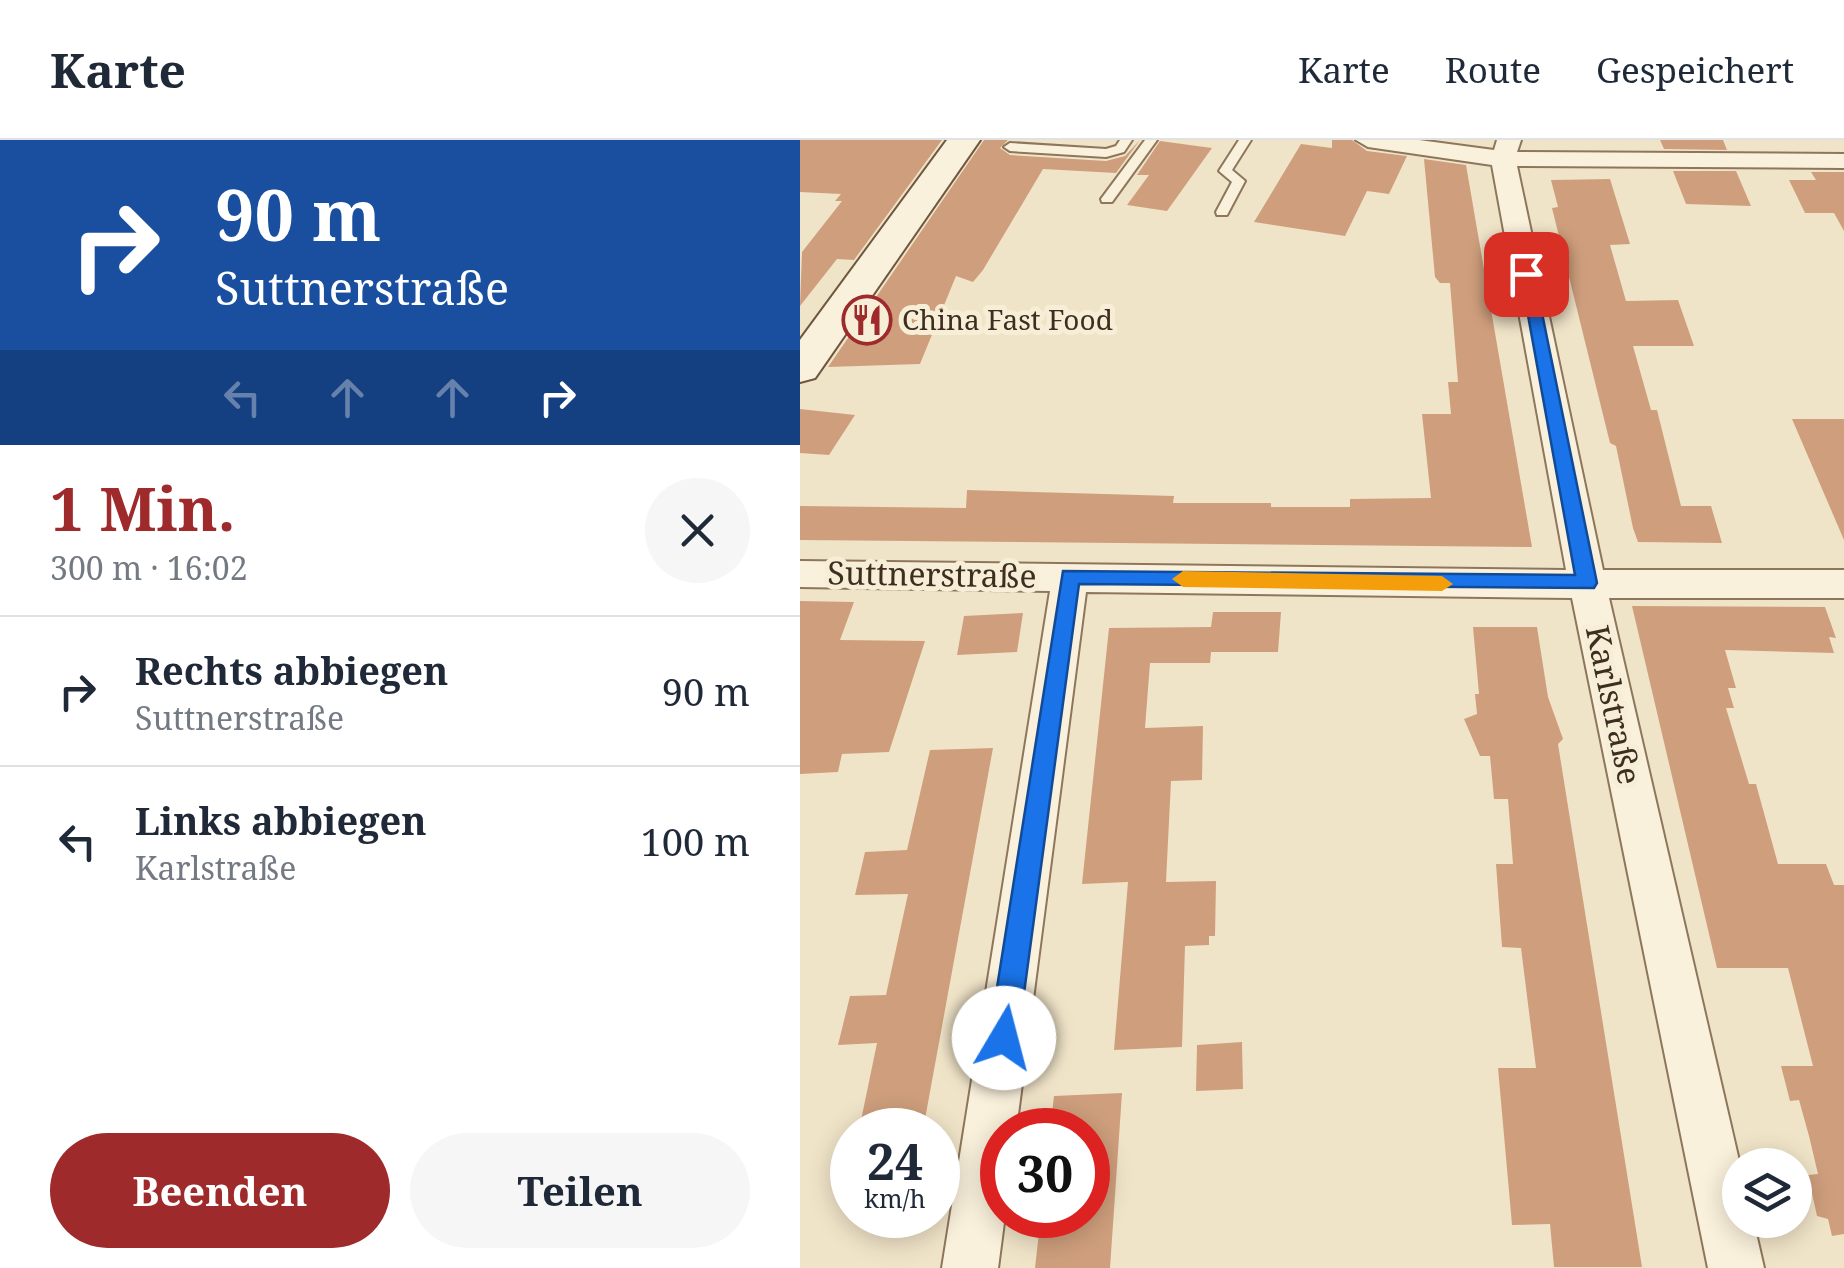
<!DOCTYPE html>
<html lang="de">
<head>
<meta charset="utf-8">
<style>
	:root { --surface:#fff; --page:#f6f6f7; --text:#1f2937; --muted:#747a83; --line:#e0e1e3; --accent:#9e2a2b }
	body { margin:0; font-family:"Noto Serif",serif; background:var(--page); color:var(--text); height:100vh; display:flex; flex-direction:column; font-size:38px; white-space:nowrap }
	* { box-sizing:border-box; margin:0 }
	p { font-size:32px; color:var(--muted) }
	.icon { flex:none; width:55px; height:55px; fill:none; stroke:currentColor; stroke-width:2; stroke-linecap:round; stroke-linejoin:round }
	.map { position:relative; flex:1; overflow:hidden }
	.side { display:flex; flex-direction:column; background:var(--surface); width:800px }
	.side>* { flex:none }
	.banner { background:#1a4fa0; color:#fff; overflow:hidden }
	.controls { position:absolute; left:922px; top:1008px; display:grid; gap:20px }
	.controls a { display:grid; place-items:center; width:90px; height:90px; border-radius:50%; background:var(--surface); box-shadow:0 5px 25px #0003; font-size:50px }
	.speed { position:absolute; left:30px; top:968px; display:flex; gap:20px; font-size:50px; font-weight:700; text-align:center }
	.speed>* { display:grid; place-content:center; width:130px; height:130px; border-radius:50%; background:var(--surface); box-shadow:0 5px 25px #0003; line-height:1 }
	.speed small { font-size:25px; font-weight:400 }
	.speed .limit { border:15px solid #d22; background:#fff; color:#111 }
	.pin { position:absolute; display:grid; place-items:center; width:85px; height:85px; color:#fff; margin:-42px; border-radius:20px; box-shadow:0 5px 15px #0006 }
	.me { position:absolute; width:110px; margin:-55px; rotate:8deg; stroke-linejoin:round; filter:drop-shadow(0 0 8px #0008) }
	.turn { display:flex; align-items:center; gap:35px; height:210px; padding:0 50px; font-size:45px }
	.turn .icon { width:130px; height:130px; stroke-width:2.5 }
	.turn b { display:block; font-size:70px; line-height:85px }
	.lanes { display:flex; align-items:center; height:95px; padding:0 50px; background:#0003; justify-content:center; gap:50px; direction:ltr }
	.lanes .off { opacity:.35 }
	.round { display:grid; place-items:center; flex:none; width:105px; height:105px; border-radius:52px; background:var(--page) }
	.head { display:flex; align-items:center; justify-content:space-between; height:170px; padding:0 50px }
	h1 { font-size:60px; font-weight:700; line-height:75px; color:var(--accent) }
	.cta { display:flex; gap:20px; margin-top:auto; padding:20px 50px }
	.cta a { flex:1; height:115px; border-radius:60px; background:var(--accent); color:#fff; font-size:40px; font-weight:700; line-height:115px; text-align:center }
	.cta a+a { background:var(--page); color:var(--text) }
	ul { padding:0; list-style:none }
	li { display:flex; align-items:center; gap:30px; height:150px; padding:0 50px; border-top:2px solid var(--line) }
	li div { flex:1 }
	li b { display:block; font-size:38px }
	li em { font-style:normal }
	header { display:flex; align-items:center; gap:60px; box-sizing:border-box; height:140px; padding:0 50px; background:var(--surface); border-bottom:2px solid var(--line) }
	header strong { font-size:48px }
	nav { display:flex; gap:55px; margin-inline-start:auto; font-size:35px }
	main { display:flex; flex:1; min-height:0 }
	.map>svg:first-child { display:block }
	.building { fill:#cf9f7d }
	.lines { fill:none; stroke-linecap:round; stroke-linejoin:round }
	.lane-casing { stroke:#8d765c; stroke-width:4 }
	.street-casing { stroke:#8d765c; stroke-width:4 }
	.secondary-casing { stroke:#6f573f; stroke-width:4 }
	.lane { fill:#faf1dc; fill-rule:evenodd }
	.street { fill:#faf1dc; fill-rule:evenodd }
	.secondary { fill:#faf1dc; fill-rule:evenodd }
	.route { fill:#1a73e8; stroke:#114b97; stroke-width:2.5 }
	.slow { fill:#f59e0b }
	.labels { text-anchor:middle; stroke-width:10; stroke-linejoin:round; paint-order:stroke }
	.far-poi-label { font-size:28px; fill:#3d2e20; stroke:#f7eed8; text-anchor:start }
	.street-label { font-size:32px; fill:#3d2e20; stroke:#f7eed8 }
</style>
</head>
<body>
<header>
<strong>Karte</strong>
<nav><a>Karte</a><a>Route</a><a>Gespeichert</a></nav>
</header>
<main>
<section class="side">
<div class="banner">
<div class="turn"><svg class="icon" aria-label="right" viewBox="0 0 24 24"><path d="M7 20v-9h11M14 6l5 5-5 5"/></svg><div><b>90 m</b>Suttnerstraße</div></div>
<div class="lanes"><svg class="icon off" aria-label="left" viewBox="0 0 24 24"><path d="M17 20v-9H6M10 6l-5 5 5 5"/></svg><svg class="icon off" aria-label="ahead" viewBox="0 0 24 24"><path d="M12 20V5M6 11l6-6 6 6"/></svg><svg class="icon off" aria-label="ahead" viewBox="0 0 24 24"><path d="M12 20V5M6 11l6-6 6 6"/></svg><svg class="icon" aria-label="right" viewBox="0 0 24 24"><path d="M7 20v-9h11M14 6l5 5-5 5"/></svg></div>
</div>
<div class="head"><div><h1>1 Min.</h1><p>300 m · 16:02</p></div><a class="round"><svg class="icon" aria-label="close" viewBox="0 0 24 24"><path d="M6 6l12 12M18 6L6 18"/></svg></a></div>
<ul>
<li><svg class="icon" aria-label="right" viewBox="0 0 24 24"><path d="M7 20v-9h11M14 6l5 5-5 5"/></svg><div><b>Rechts abbiegen</b><p>Suttnerstraße</p></div><em>90 m</em></li>
<li><svg class="icon" aria-label="left" viewBox="0 0 24 24"><path d="M17 20v-9H6M10 6l-5 5 5 5"/></svg><div><b>Links abbiegen</b><p>Karlstraße</p></div><em>100 m</em></li>
</ul>
<div class="cta"><a>Beenden</a><a>Teilen</a></div>
</section>
<div class="map">
<svg width="1044" height="1128" viewBox="0 0 1044 1128">
	<rect width="100%" height="100%" fill="#f0e4c8"/>
	<g class="building">
		<polygon points="0,0 142,0 54,120 37,119 0,166 2,112 42,61 35,61 41,54 0,52"/>
		<polygon points="184,0 208,0 200,8 210,15 306,21 325,16 340,0 316,33 243,29 183,130 173,142 156,136 120,224 28,227"/>
		<polygon points="532,0 552,0 567,11 607,16 589,54 567,51 545,96 454,82 501,4 532,8"/>
		<polygon points="860,0 923,0 927,10 864,9"/>
		<polygon points="360,1 412,8 367,71 327,65 349,35 337,35"/>
		<polygon points="624,19 666,25 732,407 0,400 0,366 166,368 167,350 374,356 373,363 471,363 471,367 550,367 550,359 631,358 622,274 651,274 648,242 658,242 650,143 640,143 635,137"/>
		<polygon points="873,31 936,31 951,66 886,64"/>
		<polygon points="1011,32 1044,32 1044,91 1034,73 1005,73 989,40 1016,40"/>
		<polygon points="810,39 830,104 810,105 826,161 878,160 894,206 833,206 851,270 857,270 881,366 911,366 922,403 838,402 833,388 816,306 810,303 752,68 758,67 751,40"/>
		<polygon points="0,269 55,275 29,315 0,313"/>
		<polygon points="992,279 1044,279 1044,400"/>
		<polygon points="0,461 54,462 40,500 125,501 89,612 42,614 38,632 0,634"/>
		<polygon points="832,466 1025,467 1036,498 1029,497 1034,513 925,510 936,548 928,548 934,568 926,568 949,644 956,644 978,724 1026,724 1034,745 1044,745 1044,1094 1032,1096 1028,1079 1017,1076 1008,1035 1018,1034 1009,996 999,960 990,961 981,926 1013,926 988,828 917,828"/>
		<polygon points="413,472 481,472 478,512 411,512 410,523 350,523 345,588 403,586 402,640 371,641 366,742 416,741 415,796 409,796 409,805 385,806 382,907 314,910 328,742 282,744 309,488 411,487"/>
		<polygon points="223,473 217,512 157,515 164,476"/>
		<polygon points="673,487 737,487 748,557 763,599 758,604 842,1127 754,1127 750,1084 712,1085 698,928 736,928 721,808 702,807 696,724 713,724 708,659 694,659 690,616 680,616 664,579 677,574 675,554 679,554"/>
		<polygon points="193,608 123,990 59,990 77,903 38,905 50,856 86,855 108,754 55,755 65,712 107,710 130,610"/>
		<polygon points="442,902 443,949 396,951 397,905"/>
		<polygon points="322,953 310,1128 235,1128 241,1075 288,1075 288,990 250,990 254,956"/>
	</g>
	<g class="lines">
		<g class="lane-casing">
			<g id="lane">
				<polygon points="320,0 332,0 324,12 306,17 210,11 204,7 210,3 306,9 316,6"/>
				<polygon points="345,0 357,0 312,62 302,62 301,59"/>
				<polygon points="439,0 451,0 432,30 445,41 427,75 417,75 416,72 432,42 419,31"/>
			</g>
		</g>
		<g class="street-casing">
			<polygon id="street" points="556,0 619,0 694,10 697,0 721,0 717,12 1044,14 1044,28 717,26 803,430 1044,430 1044,458 809,458 940,1025 940,1080 953,1080 964,1128 908,1128 772,458 286,452 216,990 202,990 205,1075 198,1128 142,1128 250,451 0,447 0,421 766,430 692,25 568,7"/>
		</g>
		<g class="secondary-casing">
			<polygon id="secondary" points="147,0 180,0 15,238 0,242 0,200"/>
		</g>
		<use href="#lane" class="lane"/>
		<use href="#street" class="street"/>
		<use href="#secondary" class="secondary"/>
	</g>
	<polygon class="route" points="720,131 734,134 797,443 794,448 279,444 218,898 213,907 204,912 194,907 189,898 263,431 775,435"/>
	<polygon class="slow" points="383,431 642,436 653,444 642,451 383,447 372,439"/>
	<defs>
		<g id="restaurant-ring" transform="scale(2.5)"><circle r="9.5" fill="#f7eed8" stroke="#9e2a2b" stroke-width="1.5"/><path d="M-5-6h1v4h1v-4h1v4h1v-4h1v5L-1.5 .5V6h-2V.5L-5-1ZM5-6V6H3V1.5H1.5Q1.5-4 5-6Z" fill="#9e2a2b"/></g>
	</defs>
	<g fill-rule="evenodd">
		<use href="#restaurant-ring" x="67" y="180"/>
	</g>
	<g class="labels">
		<g class="far-poi-label">
			<text x="102" y="190">China Fast Food</text>
		</g>
		<g class="street-label">
			<text transform="translate(132 435) rotate(1)" y="11">Suttnerstraße</text>
			<text transform="translate(813 565) rotate(78)" y="11">Karlstraße</text>
		</g>
	</g>
</svg>
<div class="controls">
<a><svg class="icon" aria-label="layers" viewBox="0 0 24 24"><path d="M12 4l9 5-9 5-9-5zM3 14l9 5 9-5"/></svg></a>
</div>
<div class="speed"><div>24<small>km/h</small></div><div class="limit">30</div></div>
<div class="pin" style="left:726px;top:134px;background:#d93025"><svg class="icon" aria-label="arrive" viewBox="0 0 24 24"><path d="M6 21V4h12l-3 4 3 4H6"/></svg></div>
<svg class="me" style="left:204px;top:898px" viewBox="-20 -20 40 40"><circle r="19" fill="#fff"/><path d="M0-13L10 11 0 6-10 11z" fill="#1a73e8"/></svg>
</div>
</main>
</body>
</html>
